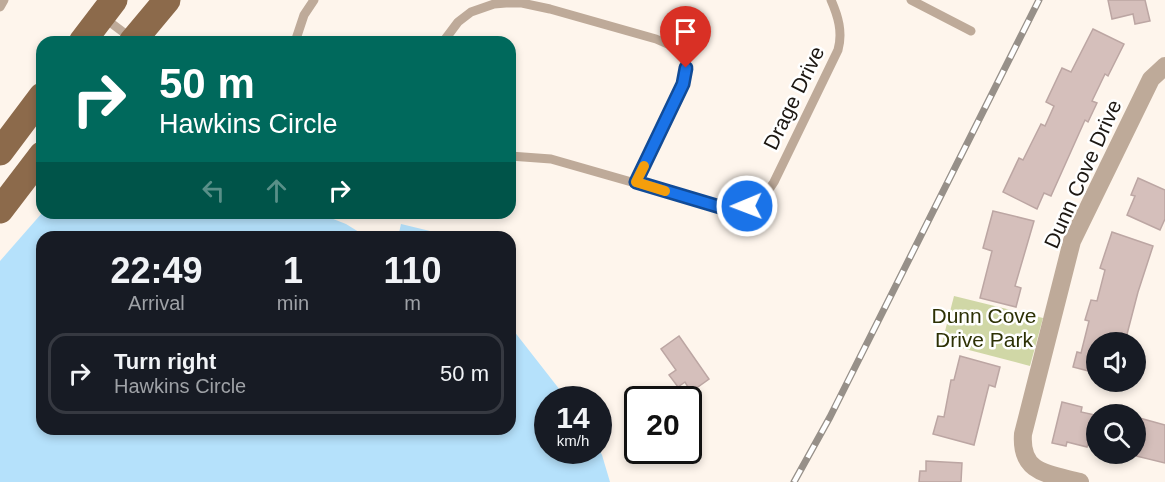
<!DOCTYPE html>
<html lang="en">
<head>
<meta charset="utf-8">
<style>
	:root { --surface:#171b24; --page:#242831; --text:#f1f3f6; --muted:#9ea1a6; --line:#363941 }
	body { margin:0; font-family:Arial,sans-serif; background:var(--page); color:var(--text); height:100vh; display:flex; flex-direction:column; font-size:22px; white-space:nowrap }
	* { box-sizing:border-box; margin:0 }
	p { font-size:20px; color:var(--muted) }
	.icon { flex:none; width:33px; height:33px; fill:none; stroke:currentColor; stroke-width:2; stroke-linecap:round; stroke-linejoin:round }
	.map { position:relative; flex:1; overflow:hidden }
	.panel { position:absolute; left:36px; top:231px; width:480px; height:204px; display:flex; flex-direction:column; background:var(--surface); border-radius:18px; box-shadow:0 3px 9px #0003 }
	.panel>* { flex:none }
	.hud { position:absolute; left:36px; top:36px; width:480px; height:183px; border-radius:18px; box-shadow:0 3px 9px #0003; background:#00695c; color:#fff; overflow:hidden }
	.tools { position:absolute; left:1086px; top:332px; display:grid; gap:12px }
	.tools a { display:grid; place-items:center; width:60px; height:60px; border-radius:50%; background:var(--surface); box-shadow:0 3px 9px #0003; font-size:30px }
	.speed { position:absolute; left:534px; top:386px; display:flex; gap:12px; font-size:30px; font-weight:700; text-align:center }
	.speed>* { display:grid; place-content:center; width:78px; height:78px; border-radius:50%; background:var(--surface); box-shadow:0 3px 9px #0003; line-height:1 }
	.speed small { font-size:15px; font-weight:400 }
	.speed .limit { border:3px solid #111; border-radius:9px; background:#fff; color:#111 }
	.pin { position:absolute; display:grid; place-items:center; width:51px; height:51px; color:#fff; margin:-62px -26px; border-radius:50% 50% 50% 0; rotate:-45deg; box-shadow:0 0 6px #0007 }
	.pin .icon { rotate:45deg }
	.me { position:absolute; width:66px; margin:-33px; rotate:269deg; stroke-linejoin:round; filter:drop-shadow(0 0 4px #0008) }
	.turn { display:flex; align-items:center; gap:21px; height:126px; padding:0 24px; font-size:27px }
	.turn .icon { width:78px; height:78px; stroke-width:2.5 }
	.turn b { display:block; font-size:42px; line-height:51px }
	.lanes { display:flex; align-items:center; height:57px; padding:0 24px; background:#0003; justify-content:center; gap:30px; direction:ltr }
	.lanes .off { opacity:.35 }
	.eta { display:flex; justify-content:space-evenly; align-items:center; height:102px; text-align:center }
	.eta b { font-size:36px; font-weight:800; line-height:42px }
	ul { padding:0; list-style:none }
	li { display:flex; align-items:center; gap:18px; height:81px; margin:0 12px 9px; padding:0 12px; border:3px solid var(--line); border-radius:18px }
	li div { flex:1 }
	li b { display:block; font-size:22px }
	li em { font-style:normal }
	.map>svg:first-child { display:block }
	.green { fill:#d0d7a6 }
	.water { fill:#b5e1fb }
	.building { fill:#d5bfbb; stroke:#bca6a3; stroke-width:1.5 }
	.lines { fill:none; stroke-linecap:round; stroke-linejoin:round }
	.service { stroke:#beaa99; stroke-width:9 }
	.minor { stroke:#beaa99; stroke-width:18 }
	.primary { stroke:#8c6a4b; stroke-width:27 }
	.rail-casing { stroke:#979089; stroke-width:7 }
	.rail { stroke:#fff; stroke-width:4.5; stroke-dasharray:14; stroke-linecap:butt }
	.route-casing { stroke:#114b97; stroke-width:15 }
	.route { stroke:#1a73e8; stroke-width:10 }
	.slow { stroke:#f59e0b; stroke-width:10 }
	.labels { text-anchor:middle; stroke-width:5; stroke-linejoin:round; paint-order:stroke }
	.street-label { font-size:21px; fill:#1c1712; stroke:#fff }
	.park-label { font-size:21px; fill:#2d3105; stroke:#fff }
</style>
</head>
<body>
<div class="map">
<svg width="1165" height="482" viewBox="0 0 1165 482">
	<rect width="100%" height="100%" fill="#fef5ec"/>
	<polygon class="green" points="954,296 1043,318 1030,366 942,343"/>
	<g class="water">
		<polygon points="42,213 318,213 346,224 367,237 42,237 42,429 510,429 510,326 567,399 548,399 548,450 599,449 602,455 610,482 0,482 0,261"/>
		<polygon points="401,224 430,231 428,237 398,237"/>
	</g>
	<g class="building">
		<polygon points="1108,0 1145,0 1150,21 1135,24 1133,14 1112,19"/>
		<polygon points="1093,29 1124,44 1108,76 1105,74 1092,101 1097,103 1088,122 1085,120 1051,196 1044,193 1037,209 1003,192 1019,158 1023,160 1041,124 1045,126 1054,106 1046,102 1062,68 1071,72"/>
		<polygon points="1138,178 1165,190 1165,219 1160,230 1127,215 1135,196 1131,195"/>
		<polygon points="993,211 1034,221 1015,286 1021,288 1016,307 980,298 992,251 983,248"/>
		<polygon points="1112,232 1153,246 1138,292 1125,342 1096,342 1096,373 1073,367 1077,352 1081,353 1089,321 1085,320 1091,300 1097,301 1105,270 1100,268"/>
		<polygon points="679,336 709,379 691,392 685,382 678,387 669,375 676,370 661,349"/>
		<polygon points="960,356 1000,367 995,387 989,385 974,445 933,434 938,416 944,417 951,380 954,380"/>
		<polygon points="1062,402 1082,407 1081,412 1095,415 1087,447 1067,442 1066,446 1052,443"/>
		<polygon points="1136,417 1165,425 1165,463 1136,456"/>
		<polygon points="926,461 962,463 961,482 919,482 920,471 926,471"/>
	</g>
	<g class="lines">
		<g class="service">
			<polyline points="911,0 971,31"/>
			<polyline points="0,7 4,0"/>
			<polyline points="103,17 131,38"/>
			<polyline points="295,42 304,15 314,0"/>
			<polyline points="443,42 458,22 471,12 494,4 506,3 522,3 550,9 656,39 672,46 684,57 686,75 636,182"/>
			<path d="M510 156 551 159 719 207C746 210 760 205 774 182L838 50C843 32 838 16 831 0"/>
		</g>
		<path class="minor" d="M1080 482C1049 474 1020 474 1023 434L1072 241 1151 79 1165 66"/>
		<g class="primary">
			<polyline points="82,42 114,0"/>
			<polyline points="132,42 167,0"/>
			<polyline points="0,152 42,96"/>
			<polyline points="0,210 42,155"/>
		</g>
		<g class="rail-casing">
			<polyline id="rail" points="794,482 830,417 1039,0"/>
		</g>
		<use href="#rail" class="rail"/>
	</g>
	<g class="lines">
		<g class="route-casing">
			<polyline id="route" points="686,68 683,84 636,182 720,207 731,208 747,206"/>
		</g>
		<use href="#route" class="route"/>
		<polyline class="slow" points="644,166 636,182 665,191"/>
	</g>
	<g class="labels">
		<g class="street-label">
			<text transform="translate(794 98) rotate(-64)" y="7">Drage Drive</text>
			<text transform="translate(1083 174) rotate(-66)" y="7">Dunn Cove Drive</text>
		</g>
		<g class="park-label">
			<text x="984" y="323">Dunn Cove<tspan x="984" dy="24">Drive Park</tspan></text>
		</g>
	</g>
</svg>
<div class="tools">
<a><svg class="icon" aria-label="sound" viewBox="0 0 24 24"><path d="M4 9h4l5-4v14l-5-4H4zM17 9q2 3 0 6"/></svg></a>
<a><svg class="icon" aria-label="search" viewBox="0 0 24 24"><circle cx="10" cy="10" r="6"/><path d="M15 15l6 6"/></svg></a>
</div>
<div class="speed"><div>14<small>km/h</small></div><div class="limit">20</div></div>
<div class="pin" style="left:686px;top:68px;background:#d93025"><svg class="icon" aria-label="arrive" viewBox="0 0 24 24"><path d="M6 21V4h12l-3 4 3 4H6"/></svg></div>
<svg class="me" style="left:747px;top:206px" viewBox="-20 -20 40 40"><circle r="17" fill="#1a73e8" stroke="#fff" stroke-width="3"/><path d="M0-11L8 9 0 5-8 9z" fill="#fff"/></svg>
<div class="hud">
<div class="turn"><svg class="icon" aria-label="right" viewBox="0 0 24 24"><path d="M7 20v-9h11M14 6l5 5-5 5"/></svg><div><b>50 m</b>Hawkins Circle</div></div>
<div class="lanes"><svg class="icon off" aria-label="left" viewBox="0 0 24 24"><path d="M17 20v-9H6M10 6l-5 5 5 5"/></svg><svg class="icon off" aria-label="ahead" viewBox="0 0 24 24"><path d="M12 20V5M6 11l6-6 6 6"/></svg><svg class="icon" aria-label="right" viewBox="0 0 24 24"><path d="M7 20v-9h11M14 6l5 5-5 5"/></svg></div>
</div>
<section class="panel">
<div class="eta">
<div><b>22:49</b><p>Arrival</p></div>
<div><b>1</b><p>min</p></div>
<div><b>110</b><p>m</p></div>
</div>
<ul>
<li><svg class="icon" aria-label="right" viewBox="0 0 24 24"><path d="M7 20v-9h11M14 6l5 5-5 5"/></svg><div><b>Turn right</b><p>Hawkins Circle</p></div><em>50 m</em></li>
</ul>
</section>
</div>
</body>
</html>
